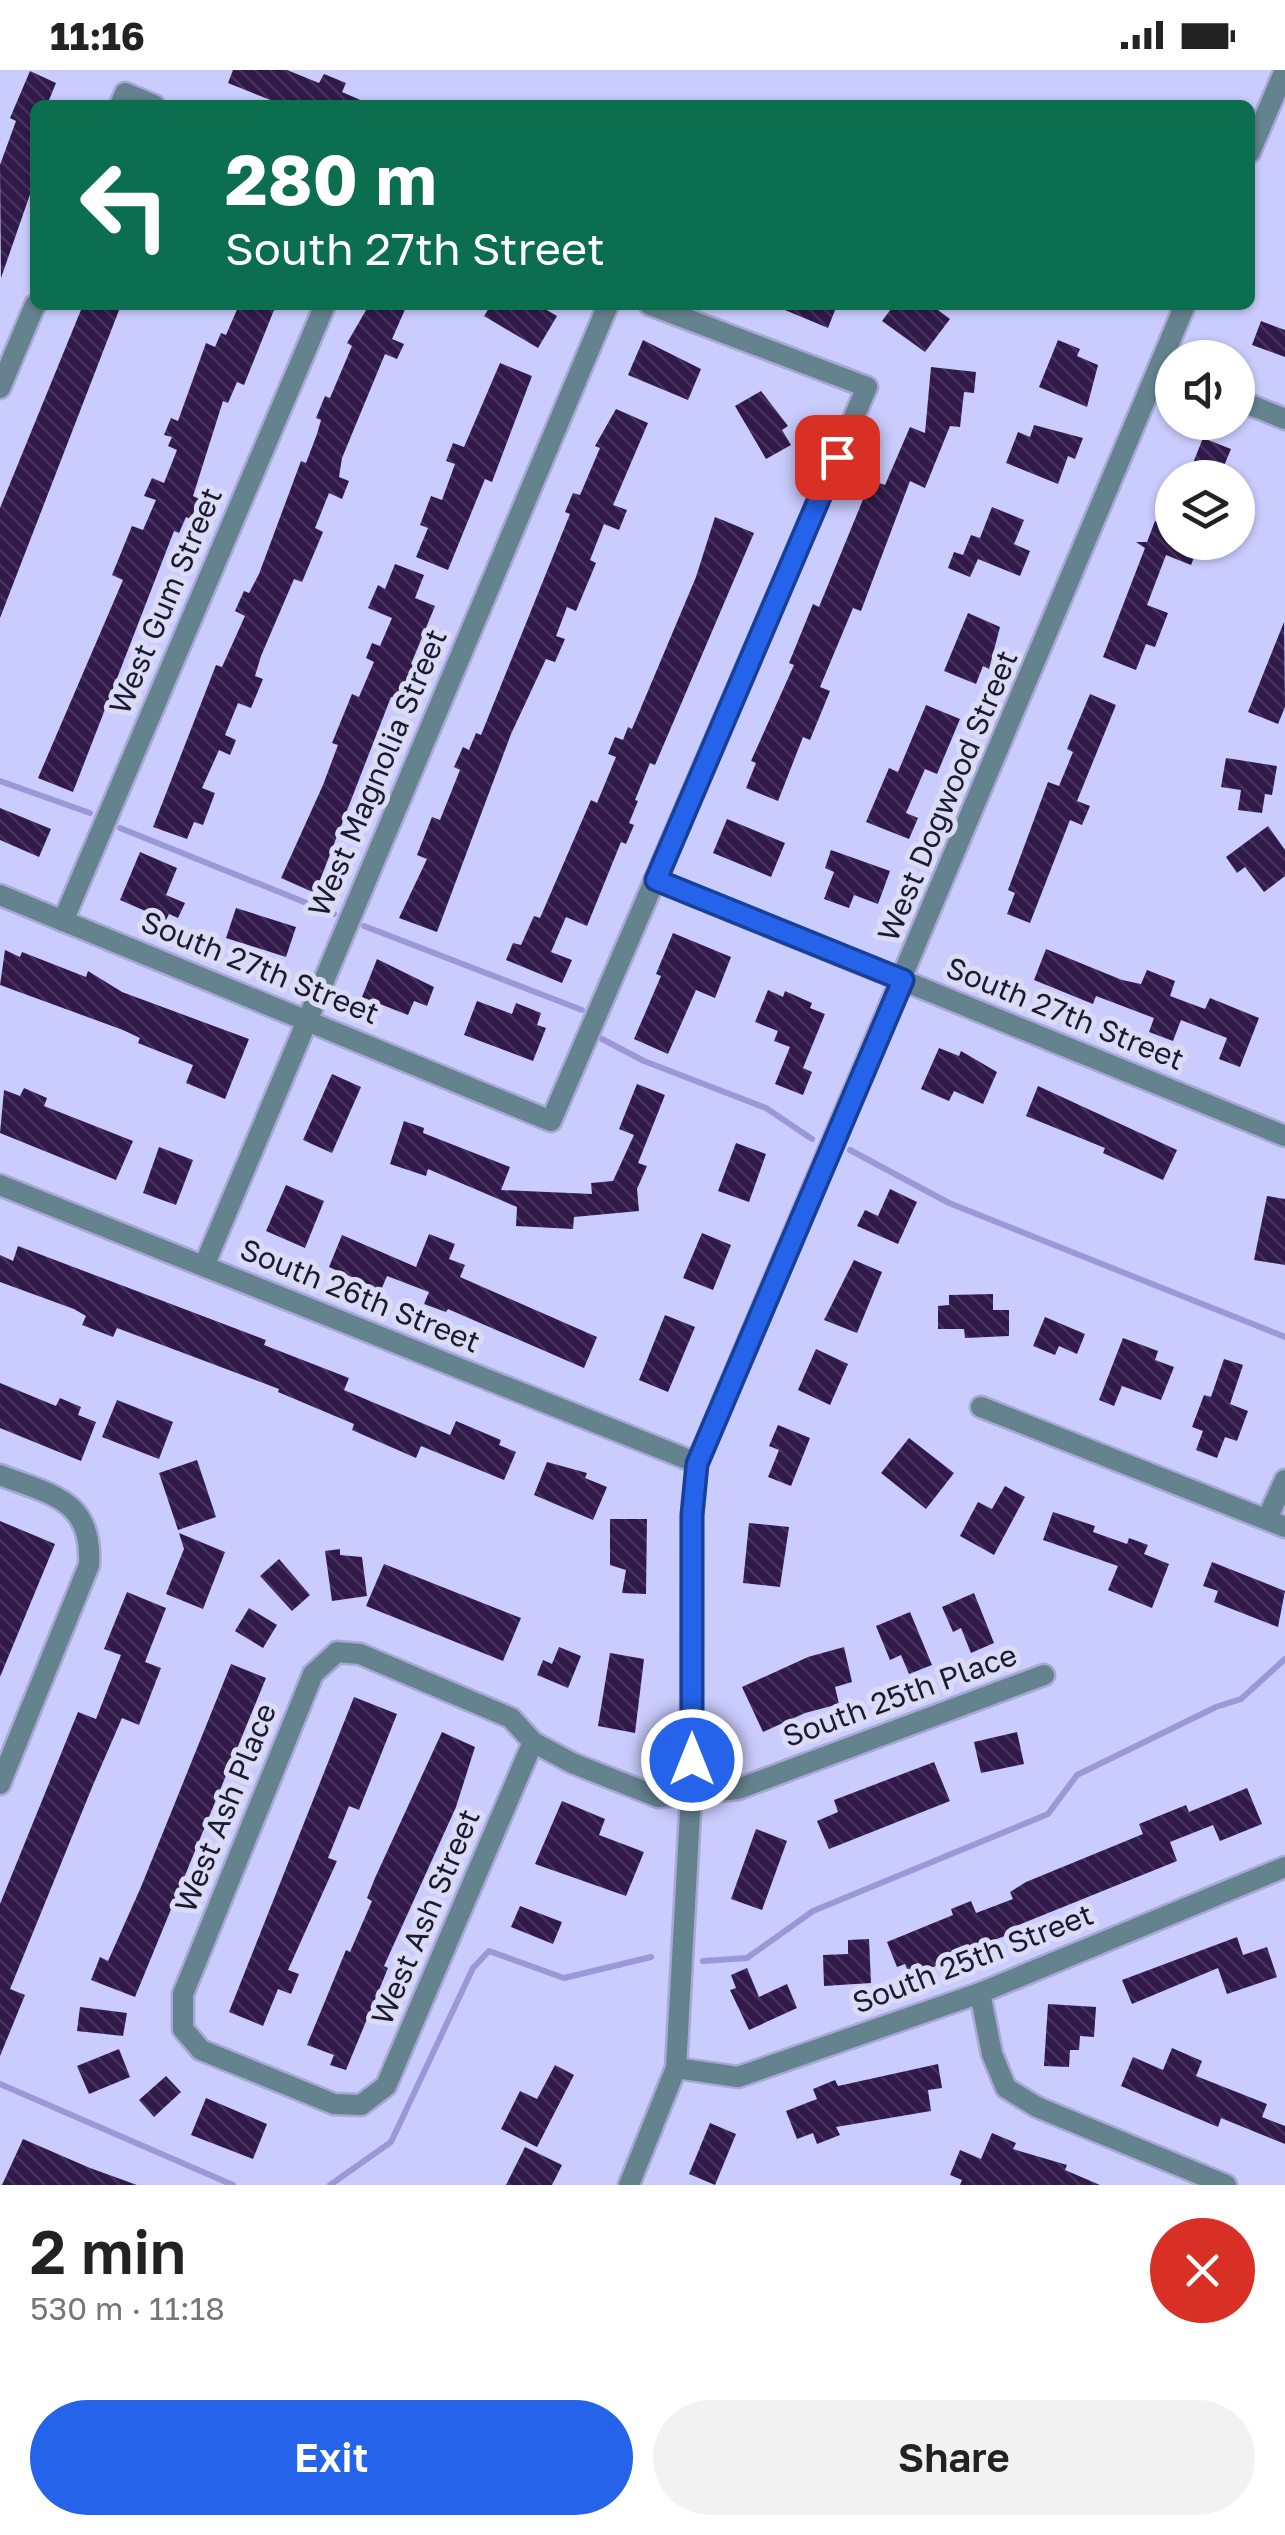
<!DOCTYPE html>
<html lang="en">
<head>
<meta charset="utf-8">
<style>
	:root { --surface:#fff; --page:#f2f2f2; --text:#222; --muted:#767676; --accent:#2563eb }
	body { margin:0; font-family:"Golos Text",sans-serif; background:var(--page); color:var(--text); height:100vh; display:flex; flex-direction:column; font-size:38px; white-space:nowrap }
	* { box-sizing:border-box; margin:0 }
	p { font-size:32px; color:var(--muted) }
	.icon { flex:none; width:55px; height:55px; fill:none; stroke:currentColor; stroke-width:2; stroke-linecap:round; stroke-linejoin:round }
	.map { position:relative; height:2115px; overflow:hidden }
	.panel { display:flex; flex-direction:column; background:var(--surface); flex:1 }
	.panel>* { flex:none }
	.hud { position:absolute; left:30px; top:30px; width:1225px; height:210px; border-radius:15px; box-shadow:0 2px 8px #0004; background:#0b6e4f; color:#fff; overflow:hidden }
	.fabs { position:absolute; left:1155px; top:270px; display:grid; gap:20px }
	.fabs a { display:grid; place-items:center; width:100px; height:100px; border-radius:50%; background:var(--surface); box-shadow:0 2px 8px #0004; font-size:50px }
	.pin { position:absolute; display:grid; place-items:center; width:85px; height:85px; color:#fff; margin:-42px; border-radius:20px; box-shadow:0 5px 15px #0006 }
	.me { position:absolute; width:110px; margin:-55px; rotate:0deg; stroke-linejoin:round; filter:drop-shadow(0 0 8px #0008) }
	.turn { display:flex; align-items:center; gap:35px; height:210px; padding:0 30px; font-size:45px }
	.turn .icon { width:130px; height:130px; stroke-width:2.5 }
	.turn b { display:block; font-size:70px; line-height:85px }
	.round { display:grid; place-items:center; flex:none; width:105px; height:105px; border-radius:52px; background:var(--page) }
	.overview { display:flex; align-items:center; justify-content:space-between; height:170px; padding:0 30px }
	h1 { font-size:60px; font-weight:600; line-height:75px }
	.cta { display:flex; gap:20px; margin-top:auto; padding:20px 30px }
	.cta a { flex:1; height:115px; border-radius:60px; background:var(--accent); color:#fff; font-size:40px; font-weight:600; line-height:115px; text-align:center }
	.cta a+a { background:var(--page); color:var(--text) }
	.status { display:flex; justify-content:space-between; align-items:center; height:70px; padding:0 50px; background:var(--surface); direction:ltr }
	.status svg { height:28px; fill:currentColor }
	.map>svg:first-child { display:block }
	.lines { fill:none; stroke-linecap:round; stroke-linejoin:round }
	.stream { stroke:#9899d6; stroke-width:6 }
	.building { fill:url(#building-back-hatch) }
	.minor-casing { stroke:#a7a8d5; stroke-width:25 }
	.tertiary-casing { stroke:#a7a8d5; stroke-width:25 }
	.minor { stroke:#65838f; stroke-width:20 }
	.tertiary { stroke:#65838f; stroke-width:20 }
	.route-casing { stroke:#184099; stroke-width:25 }
	.route { stroke:#2563eb; stroke-width:18 }
	.labels { text-anchor:middle; stroke-width:10; stroke-linejoin:round; paint-order:stroke }
	.street-label { font-size:30px; fill:#1b1a31; stroke:#dadcf5 }
</style>
</head>
<body>
<div class="status"><b>11:16</b><svg viewBox="0 0 49 12"><path d="M0 12V9h3v3zM5 12V6h3v6zM10 12V3h3v9zM15 12V0h3v12zM26 1h20v11H26zM47 4h2v5h-2z"/></svg></div>
<div class="map">
<svg width="1285" height="2115" viewBox="0 0 1285 2115">
	<defs>
		<pattern id="building-back-hatch" width="6" height="6" patternUnits="userSpaceOnUse" patternTransform="scale(2.5)"><rect width="6" height="6" fill="#311a4a"/><path d="M-1 5l2 2M0 0l6 6M5-1l2 2" fill="none" stroke="#46325c"/></pattern>
	</defs>
	<rect width="100%" height="100%" fill="#caccfe"/>
	<g class="lines">
		<g class="stream">
			<polyline points="0,711 90,743"/>
			<polyline points="120,758 334,844"/>
			<polyline points="364,856 582,940"/>
			<polyline points="602,969 644,991 766,1038 812,1069"/>
			<polyline points="850,1080 949,1133 1285,1267"/>
			<polyline points="703,1891 747,1888 813,1841 1048,1744 1077,1705 1216,1637 1241,1629 1285,1589"/>
			<polyline points="0,2014 233,2115"/>
			<polyline points="330,2115 391,2072 473,1898 489,1881 564,1908 651,1887"/>
		</g>
	</g>
	<g class="building">
		<polygon points="233,0 287,0 319,13 324,4 346,13 342,22 372,35 283,35 228,13"/>
		<polygon points="30,1 56,13 47,35 35,35 35,110 1,208 0,95 16,51 10,48"/>
		<polygon points="83,235 121,235 0,548 0,438"/>
		<polygon points="239,235 276,235 244,315 237,312 228,333 223,331 193,426 199,429 191,449 186,447 179,463 174,461 73,722 38,708 123,510 112,505 132,456 143,460 156,430 144,426 152,408 164,413 177,380 168,376 172,367 164,365 171,348 178,351 206,273 215,277 221,263 226,265"/>
		<polygon points="369,235 407,235 392,269 404,274 397,289 385,284 342,388 339,407 349,411 342,429 329,423 315,458 323,462 302,512 294,509 261,586 255,606 263,609 251,638 238,633 225,665 236,670 230,685 219,680 202,718 215,723 203,755 194,752 187,769 153,757 216,595 222,597 245,546 235,541 244,521 249,523 259,504 301,391 306,393 317,364 321,350 316,348 325,326 330,328 352,276 347,273"/>
		<polygon points="491,235 538,235 557,246 538,278 484,246"/>
		<polygon points="773,235 837,235 828,258"/>
		<polygon points="894,235 931,235 950,249 925,282 882,251"/>
		<polygon points="1261,251 1285,260 1285,287 1252,275"/>
		<polygon points="643,270 701,299 688,330 628,305"/>
		<polygon points="1058,270 1080,279 1077,286 1098,295 1087,337 1039,317"/>
		<polygon points="500,293 532,306 492,412 485,409 448,500 416,487 428,458 420,455 431,426 442,430 455,394 446,391 453,373 464,377"/>
		<polygon points="931,297 976,302 974,323 964,322 960,357 950,356 925,418 910,411 861,541 853,538 820,617 830,621 810,670 803,667 778,731 746,718 756,693 751,691 794,595 789,593 813,534 819,537 871,410 885,415 910,357 925,363"/>
		<polygon points="761,321 788,356 782,360 791,375 766,389 735,336"/>
		<polygon points="616,339 648,353 613,435 627,440 619,460 604,454 590,490 596,493 576,541 567,537 556,566 565,569 555,592 546,589 511,664 437,862 399,848 427,789 417,785 432,747 440,750 460,700 454,697 463,677 469,680 476,663 481,665 570,444 565,442 573,423 580,425 600,378 595,376"/>
		<polygon points="1034,355 1083,368 1075,389 1068,386 1058,414 1006,393 1018,362 1030,367"/>
		<polygon points="1203,368 1231,379 1219,408 1187,408"/>
		<polygon points="992,437 1024,450 1014,474 1030,481 1020,506 978,489 970,507 948,498 954,482 963,485 971,465 980,468"/>
		<polygon points="715,447 754,463 655,695 650,693 635,730 638,731 629,753 634,755 626,774 621,772 587,856 566,847 551,882 572,890 562,913 506,890 513,873 521,875 534,846 540,848 591,730 597,733 616,687 608,684 615,667 623,670 628,657 632,659 696,507"/>
		<polygon points="1155,451 1172,457 1172,472 1200,472 1191,495 1166,485 1147,535 1168,543 1155,577 1146,574 1136,600 1103,587 1145,478 1136,472 1147,472"/>
		<polygon points="395,494 424,505 415,528 435,536 411,594 417,597 409,615 403,613 396,629 391,627 315,823 281,808 323,715 338,675 332,673 352,624 359,627 374,592 366,588 372,573 380,576 392,548 368,538 378,515 385,519"/>
		<polygon points="968,543 1000,557 989,599 983,596 976,614 944,601"/>
		<polygon points="1284,552 1285,637 1278,654 1248,642"/>
		<polygon points="1090,624 1116,635 1077,731 1090,736 1082,755 1070,750 1030,853 1007,844 1015,823 1008,820 1048,712 1059,716 1073,682 1067,679"/>
		<polygon points="926,635 960,649 937,704 925,699 906,743 918,748 909,769 866,752 889,698 898,702"/>
		<polygon points="1226,688 1277,696 1272,725 1265,724 1262,743 1238,740 1241,720 1221,717"/>
		<polygon points="0,738 51,759 39,787 0,770"/>
		<polygon points="727,749 785,773 771,807 713,783"/>
		<polygon points="1268,756 1285,780 1285,806 1264,822 1245,797 1237,803 1226,787"/>
		<polygon points="831,780 890,801 878,834 854,825 849,838 824,829 834,802 825,798"/>
		<polygon points="140,782 177,798 166,825 185,833 178,848 169,844 166,850 120,830"/>
		<polygon points="236,838 296,857 286,887 226,868"/>
		<polygon points="673,863 731,887 715,928 696,920 668,984 634,969 661,906 656,904"/>
		<polygon points="1046,879 1122,910 1141,914 1147,900 1175,911 1170,926 1205,939 1210,928 1259,948 1240,997 1219,989 1227,968 1181,950 1173,971 1149,962 1154,948 1096,926 1093,934 1034,910"/>
		<polygon points="5,880 20,887 22,882 86,907 88,901 122,922 249,969 225,1029 186,1013 193,995 138,973 140,968 123,960 0,915"/>
		<polygon points="377,889 434,917 427,936 414,931 408,945 362,927"/>
		<polygon points="768,920 783,927 785,921 812,933 810,938 825,944 803,998 812,1002 803,1025 775,1014 790,977 774,971 778,961 755,952"/>
		<polygon points="477,931 512,944 516,933 541,943 537,955 546,958 533,991 464,965"/>
		<polygon points="939,978 959,986 961,981 997,1002 983,1034 954,1021 949,1031 921,1019"/>
		<polygon points="332,1004 361,1017 332,1083 303,1070"/>
		<polygon points="637,1014 665,1025 638,1093 647,1096 637,1119 639,1141 574,1147 573,1159 516,1156 517,1137 428,1099 426,1106 390,1094 404,1051 424,1058 423,1063 510,1097 501,1120 592,1124 591,1113 613,1111 634,1065 619,1059"/>
		<polygon points="1038,1016 1177,1080 1163,1110 1103,1083 1105,1078 1026,1046"/>
		<polygon points="24,1018 47,1028 44,1036 133,1071 116,1110 0,1063 4,1020 20,1026"/>
		<polygon points="736,1073 766,1084 749,1132 718,1121"/>
		<polygon points="159,1077 193,1090 176,1135 143,1123"/>
		<polygon points="286,1115 324,1131 305,1178 266,1161"/>
		<polygon points="890,1119 917,1132 898,1174 857,1156 865,1140 878,1146"/>
		<polygon points="1267,1126 1285,1129 1285,1195 1254,1190"/>
		<polygon points="702,1163 731,1175 713,1220 683,1208"/>
		<polygon points="429,1164 455,1174 449,1189 465,1195 460,1207 597,1267 584,1298 448,1239 446,1242 424,1234 429,1222 387,1206 381,1220 329,1197 342,1165 416,1197"/>
		<polygon points="18,1176 266,1270 264,1275 349,1308 344,1320 450,1365 456,1351 501,1370 499,1375 516,1382 504,1410 421,1376 416,1388 352,1360 354,1354 278,1322 279,1319 117,1258 113,1267 82,1255 86,1246 74,1239 0,1212 0,1185 13,1191"/>
		<polygon points="854,1190 882,1202 857,1263 824,1250"/>
		<polygon points="993,1224 993,1240 1009,1240 1009,1266 965,1268 964,1259 938,1259 938,1236 949,1235 949,1225"/>
		<polygon points="665,1245 695,1257 668,1322 639,1310"/>
		<polygon points="1045,1247 1085,1264 1077,1284 1059,1276 1055,1285 1033,1276"/>
		<polygon points="1123,1268 1158,1281 1155,1290 1174,1297 1161,1330 1122,1316 1114,1336 1099,1330"/>
		<polygon points="816,1279 848,1294 830,1335 798,1320"/>
		<polygon points="1224,1289 1243,1295 1230,1334 1248,1341 1237,1371 1225,1367 1217,1388 1196,1380 1203,1361 1192,1357 1204,1325 1211,1327"/>
		<polygon points="0,1313 56,1336 60,1328 81,1337 78,1345 96,1352 81,1391 0,1358"/>
		<polygon points="117,1330 173,1352 159,1389 102,1367"/>
		<polygon points="778,1355 810,1368 791,1416 768,1407 779,1380 769,1376"/>
		<polygon points="909,1368 954,1403 926,1439 881,1403"/>
		<polygon points="197,1390 216,1447 178,1460 159,1403"/>
		<polygon points="547,1392 587,1403 585,1408 607,1417 593,1450 534,1425"/>
		<polygon points="1005,1416 1025,1427 994,1485 960,1466 978,1432 992,1439"/>
		<polygon points="1053,1442 1095,1456 1093,1462 1127,1474 1129,1468 1148,1475 1144,1484 1169,1494 1152,1538 1108,1520 1118,1496 1043,1470"/>
		<polygon points="610,1449 647,1449 646,1524 622,1523 626,1500 610,1495"/>
		<polygon points="0,1451 55,1474 0,1607"/>
		<polygon points="749,1453 789,1457 780,1517 743,1513"/>
		<polygon points="179,1463 225,1482 203,1539 166,1524 184,1479"/>
		<polygon points="340,1479 340,1485 362,1487 367,1526 332,1531 325,1481"/>
		<polygon points="279,1489 310,1525 292,1541 260,1506"/>
		<polygon points="1212,1492 1285,1521 1278,1557 1214,1532 1218,1521 1203,1516"/>
		<polygon points="384,1494 521,1548 503,1591 366,1536"/>
		<polygon points="127,1522 166,1538 145,1592 161,1598 139,1655 122,1648 93,1715 10,1919 25,1925 0,1986 0,1834 78,1642 96,1649 121,1585 104,1579"/>
		<polygon points="974,1523 994,1573 971,1583 961,1558 953,1562 942,1537"/>
		<polygon points="249,1538 277,1555 263,1578 235,1561"/>
		<polygon points="910,1542 932,1595 909,1604 901,1585 890,1590 876,1556"/>
		<polygon points="559,1577 581,1586 568,1618 537,1605 543,1590 552,1594"/>
		<polygon points="844,1577 852,1612 835,1617 839,1634 805,1643 763,1662 742,1617 808,1587"/>
		<polygon points="610,1583 644,1589 635,1663 598,1656"/>
		<polygon points="231,1594 266,1608 135,1927 91,1910 100,1887 108,1891 141,1817"/>
		<polygon points="354,1627 397,1644 359,1740 349,1736 328,1788 337,1791 288,1900 299,1904 291,1924 278,1919 263,1956 229,1942"/>
		<polygon points="442,1662 475,1677 456,1737 384,1896 388,1898 346,2000 330,1995 334,1985 307,1975 346,1880 350,1882 372,1831 367,1828 375,1808"/>
		<polygon points="1017,1662 1024,1694 981,1703 974,1672"/>
		<polygon points="934,1692 950,1731 829,1779 817,1751 838,1742 834,1730"/>
		<polygon points="1247,1718 1262,1754 1220,1771 1213,1755 1170,1772 1177,1791 1011,1858 1013,1863 945,1888 946,1892 910,1906 905,1894 897,1897 887,1872 953,1845 951,1839 971,1831 976,1843 1013,1829 1010,1822 1026,1812 1143,1764 1139,1754 1186,1735 1189,1742"/>
		<polygon points="562,1731 605,1749 599,1765 644,1782 626,1826 535,1794"/>
		<polygon points="756,1759 787,1771 762,1840 731,1829"/>
		<polygon points="520,1836 562,1852 553,1874 511,1857"/>
		<polygon points="1237,1867 1243,1885 1267,1877 1277,1907 1227,1924 1218,1898 1132,1934 1122,1910"/>
		<polygon points="869,1869 871,1913 824,1916 823,1885 848,1884 848,1870"/>
		<polygon points="747,1898 759,1927 787,1914 797,1938 749,1960 730,1920 736,1918 731,1905"/>
		<polygon points="1048,1934 1096,1937 1094,1967 1080,1966 1079,1980 1070,1980 1069,1997 1044,1996"/>
		<polygon points="80,1937 127,1943 123,1966 77,1961"/>
		<polygon points="1172,1978 1202,1991 1196,2006 1267,2034 1262,2047 1285,2056 1285,2074 1221,2048 1218,2057 1121,2016 1133,1987 1163,2000"/>
		<polygon points="119,1979 130,2007 89,2024 77,1996"/>
		<polygon points="938,1994 942,2018 928,2020 931,2041 836,2057 840,2065 817,2074 813,2063 797,2069 786,2041 817,2029 813,2019 835,2010 838,2016"/>
		<polygon points="555,1995 574,2005 537,2077 501,2059 520,2021 537,2029"/>
		<polygon points="166,2006 181,2022 154,2047 139,2030"/>
		<polygon points="206,2028 267,2054 253,2089 191,2065"/>
		<polygon points="710,2053 736,2064 715,2115 689,2104"/>
		<polygon points="992,2063 1016,2073 1013,2079 1067,2095 1065,2100 1100,2115 960,2115 962,2110 950,2105 960,2080 981,2089"/>
		<polygon points="23,2069 90,2098 137,2115 2,2115"/>
		<polygon points="525,2077 562,2095 552,2115 506,2115"/>
	</g>
	<g class="lines">
		<g class="minor-casing">
			<g id="minor">
				<polyline points="120,35 125,23 154,35"/>
				<polyline points="0,318 35,235"/>
				<polyline points="656,810 1285,1066"/>
				<polyline points="0,825 551,1051 867,317 650,235"/>
				<polyline points="63,851 325,235"/>
				<polyline points="204,1196 608,235"/>
				<polyline points="981,1337 1285,1457"/>
				<path d="M0 1405C51 1425 93 1429 89 1495L0 1714"/>
				<polyline points="1267,1449 1285,1410"/>
				<polyline points="533,1672 386,2016 361,2035 334,2034 201,1980 183,1959 183,1924 313,1604 337,1582 360,1584 511,1648 533,1672 572,1693 658,1727 738,1719 1044,1605"/>
				<polyline points="980,1923 992,1984 1006,2018 1037,2037 1226,2115"/>
				<polyline points="676,1998 738,2007 980,1923 1285,1797"/>
			</g>
		</g>
		<g class="tertiary-casing">
			<g id="tertiary">
				<polyline points="1250,82 1285,0"/>
				<polyline points="1238,330 1285,349"/>
				<polyline points="0,1115 697,1393"/>
				<polyline points="629,2115 676,1998 691,1725 692,1445 697,1393 1185,235"/>
			</g>
		</g>
		<use href="#minor" class="minor"/>
		<use href="#tertiary" class="tertiary"/>
	</g>
	<g class="lines">
		<g class="route-casing">
			<polyline id="route" points="692,1690 692,1445 697,1394 903,910 656,810 837,387"/>
		</g>
		<use href="#route" class="route"/>
	</g>
	<g class="labels">
		<g class="street-label">
			<text transform="translate(166 531) rotate(-67)" y="10">West Gum Street</text>
			<text transform="translate(378 703) rotate(-67)" y="10">West Magnolia Street</text>
			<text transform="translate(948 726) rotate(-67)" y="10">West Dogwood Street</text>
			<text transform="translate(260 898) rotate(22)" y="10">South 27th Street</text>
			<text transform="translate(1065 944) rotate(22)" y="10">South 27th Street</text>
			<text transform="translate(360 1226) rotate(22)" y="10">South 26th Street</text>
			<text transform="translate(900 1626) rotate(-20)" y="10">South 25th Place</text>
			<text transform="translate(226 1738) rotate(-68)" y="10">West Ash Place</text>
			<text transform="translate(426 1847) rotate(-67)" y="10">West Ash Street</text>
			<text transform="translate(973 1889) rotate(-21)" y="10">South 25th Street</text>
		</g>
	</g>
</svg>
<div class="fabs">
<a><svg class="icon" aria-label="sound" viewBox="0 0 24 24"><path d="M4 9h4l5-4v14l-5-4H4zM17 9q2 3 0 6"/></svg></a>
<a><svg class="icon" aria-label="layers" viewBox="0 0 24 24"><path d="M12 4l9 5-9 5-9-5zM3 14l9 5 9-5"/></svg></a>
</div>
<div class="pin" style="left:837px;top:387px;background:#d93025"><svg class="icon" aria-label="arrive" viewBox="0 0 24 24"><path d="M6 21V4h12l-3 4 3 4H6"/></svg></div>
<svg class="me" style="left:692px;top:1690px" viewBox="-20 -20 40 40"><circle r="17" fill="#2563eb" stroke="#fff" stroke-width="3"/><path d="M0-11L8 9 0 5-8 9z" fill="#fff"/></svg>
<div class="hud">
<div class="turn"><svg class="icon" aria-label="left" viewBox="0 0 24 24"><path d="M17 20v-9H6M10 6l-5 5 5 5"/></svg><div><b>280 m</b>South 27th Street</div></div>
</div>
</div>
<section class="panel">
<div class="overview"><div><h1>2 min</h1><p>530 m · 11:18</p></div><a class="round" style="background:#d93025;color:#fff"><svg class="icon" aria-label="close" viewBox="0 0 24 24"><path d="M6 6l12 12M18 6L6 18"/></svg></a></div>
<div class="cta"><a>Exit</a><a>Share</a></div>
</section>
</body>
</html>
